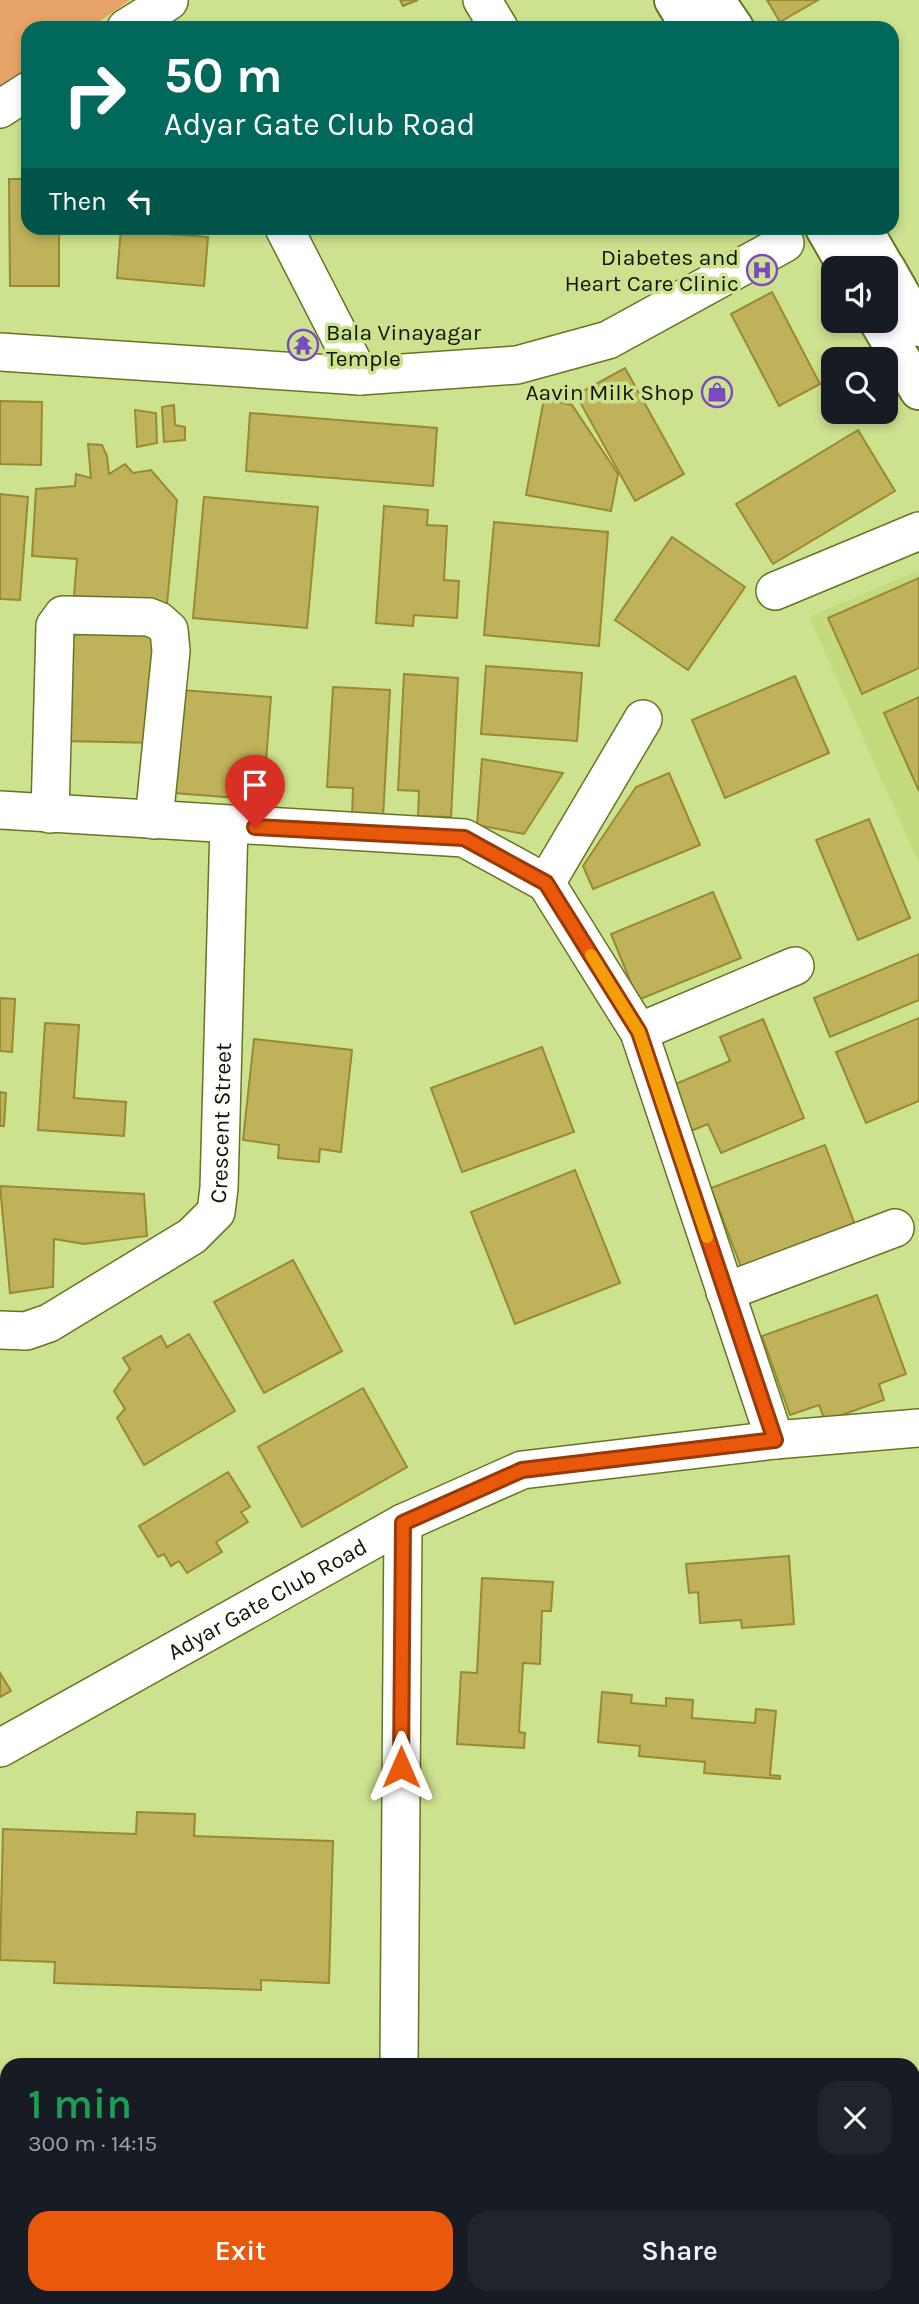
<!DOCTYPE html>
<html lang="en">
<head>
<meta charset="utf-8">
<style>
	:root { --surface:#171b24; --page:#20242c; --text:#f1f3f6; --muted:#9ea1a6; --accent:#ea580c }
	body { margin:0; font-family:Karla,sans-serif; background:var(--page); color:var(--text); height:100vh; display:flex; flex-direction:column; font-size:26px; white-space:nowrap }
	* { box-sizing:border-box; margin:0 }
	p { font-size:23px; color:var(--muted) }
	.icon { flex:none; width:38px; height:38px; fill:none; stroke:currentColor; stroke-width:2; stroke-linecap:round; stroke-linejoin:round }
	.map { position:relative; flex:1; overflow:hidden }
	.drawer { position:absolute; left:0px; top:2058px; width:920px; height:247px; display:flex; flex-direction:column; background:var(--surface); border-radius:21px 21px 0 0; box-shadow:0 4px 10px #0003 }
	.drawer>* { flex:none }
	.top-card { position:absolute; left:21px; top:21px; width:878px; height:214px; border-radius:21px; box-shadow:0 4px 10px #0003; background:#00695c; color:#fff; overflow:hidden }
	.buttons { position:absolute; left:821px; top:256px; display:grid; gap:14px }
	.buttons a { display:grid; place-items:center; width:77px; height:77px; border-radius:14px; background:var(--surface); box-shadow:0 4px 10px #0003; font-size:35px }
	.pin { position:absolute; display:grid; place-items:center; width:60px; height:60px; color:#fff; margin:-72px -30px; border-radius:50% 50% 50% 0; rotate:-45deg; box-shadow:0 0 7px #0007 }
	.pin .icon { rotate:45deg }
	.me { position:absolute; width:77px; margin:-38px; rotate:0deg; stroke-linejoin:round; filter:drop-shadow(0 0 5px #0008) }
	.turn { display:flex; align-items:center; gap:24px; height:147px; padding:0 28px; font-size:32px }
	.turn .icon { width:91px; height:91px; stroke-width:2.5 }
	.turn b { display:block; font-size:49px; line-height:60px }
	.then { display:flex; align-items:center; height:66px; padding:0 28px; background:#0003; gap:14px; font-size:26px }
	.round { display:grid; place-items:center; flex:none; width:74px; height:74px; border-radius:21px; background:var(--page) }
	.headline { display:flex; align-items:center; justify-content:space-between; height:119px; padding:0 28px }
	h1 { font-size:42px; font-weight:600; line-height:52px; color:#1e9e55 }
	.cta { display:flex; gap:14px; margin-top:auto; padding:14px 28px }
	.cta a { flex:1; height:80px; border-radius:21px; background:var(--accent); color:#fff; font-size:28px; font-weight:600; line-height:80px; text-align:center }
	.cta a+a { background:var(--page); color:var(--text) }
	.map>svg:first-child { display:block }
	.built { fill:#c3da7f }
	.green { fill:#e6a267 }
	.building { fill:#c0b25b; stroke:#988a31; stroke-width:2 }
	.lines { fill:none; stroke-linecap:round; stroke-linejoin:round }
	.minor-casing { stroke:#647622; stroke-width:40 }
	.major-casing { stroke:#647622; stroke-width:42 }
	.minor { stroke:#fff; stroke-width:37 }
	.major { stroke:#fff; stroke-width:38 }
	.route-casing { stroke:#983908; stroke-width:18 }
	.route { stroke:#ea580c; stroke-width:12 }
	.slow { stroke:#f59e0b; stroke-width:12 }
	.labels { text-anchor:middle; stroke-width:7; stroke-linejoin:round; paint-order:stroke }
	.poi-label { font-size:23px; fill:#101600; stroke:#cde28f; text-anchor:end }
	.street-label { font-size:23px; fill:#101600; stroke:#cde28f }
</style>
</head>
<body>
<div class="map">
<svg width="919" height="2304" viewBox="0 0 919 2304">
	<rect width="100%" height="100%" fill="#cde28f"/>
	<polygon class="built" points="919,570 919,863 809,617"/>
	<polygon class="green" points="0,0 130,0 90,28 28,28 28,71 0,90"/>
	<g class="building">
		<polygon points="400,0 418,0 403,6"/>
		<polygon points="767,0 818,0 780,22"/>
		<polygon points="9,179 28,179 28,228 59,228 59,286 10,286"/>
		<polygon points="121,228 168,228 168,234 208,237 204,286 117,278"/>
		<polygon points="772,292 820,384 779,406 731,314"/>
		<polygon points="625,368 684,474 635,501 576,395"/>
		<polygon points="544,399 572,405 618,474 611,511 526,495"/>
		<polygon points="0,401 42,402 41,465 0,464"/>
		<polygon points="174,405 175,425 185,427 185,440 164,442 162,407"/>
		<polygon points="135,410 156,413 157,443 137,447"/>
		<polygon points="250,413 437,428 433,486 246,471"/>
		<polygon points="858,430 895,491 773,564 736,504"/>
		<polygon points="88,444 102,445 107,456 109,474 125,464 133,473 151,470 177,500 167,604 74,596 77,559 32,556 36,489 75,486 76,474 91,478"/>
		<polygon points="0,494 28,497 20,600 0,599"/>
		<polygon points="204,497 318,507 307,628 193,618"/>
		<polygon points="384,506 428,510 427,525 447,526 444,580 459,581 457,618 414,615 413,626 376,623"/>
		<polygon points="494,522 608,532 599,646 484,635"/>
		<polygon points="672,537 745,587 688,670 615,620"/>
		<polygon points="919,578 919,668 862,694 828,618"/>
		<polygon points="64,631 159,633 158,743 63,741"/>
		<polygon points="486,666 582,673 577,741 481,734"/>
		<polygon points="404,674 458,678 451,817 418,816 419,791 398,790"/>
		<polygon points="795,676 829,753 725,798 692,720"/>
		<polygon points="333,687 390,690 383,818 352,816 353,788 327,787"/>
		<polygon points="181,690 271,697 263,800 174,793"/>
		<polygon points="919,697 919,791 884,713"/>
		<polygon points="482,759 563,773 524,834 477,825"/>
		<polygon points="669,773 700,845 593,889 583,866 636,787"/>
		<polygon points="869,819 910,918 858,940 816,840"/>
		<polygon points="713,892 741,958 638,1000 611,934"/>
		<polygon points="919,954 919,1000 830,1037 814,998"/>
		<polygon points="0,998 15,999 12,1052 0,1051"/>
		<polygon points="919,1018 919,1101 866,1123 836,1052"/>
		<polygon points="763,1019 804,1118 721,1153 708,1124 686,1133 666,1088 730,1061 720,1037"/>
		<polygon points="45,1023 79,1025 74,1098 126,1102 124,1136 38,1130"/>
		<polygon points="254,1039 352,1050 341,1152 320,1149 319,1162 278,1158 279,1145 243,1140"/>
		<polygon points="542,1047 574,1132 462,1172 431,1088"/>
		<polygon points="0,1092 6,1093 4,1126 0,1126"/>
		<polygon points="825,1145 857,1230 743,1272 711,1188"/>
		<polygon points="575,1170 620,1283 515,1324 471,1212"/>
		<polygon points="0,1186 144,1194 147,1236 84,1244 54,1239 53,1287 10,1293"/>
		<polygon points="293,1260 342,1351 264,1393 214,1302"/>
		<polygon points="877,1295 906,1374 879,1384 884,1400 825,1421 819,1405 790,1415 762,1336"/>
		<polygon points="189,1334 235,1411 144,1465 117,1418 125,1409 114,1391 130,1369 123,1358 161,1336 167,1347"/>
		<polygon points="363,1388 407,1467 302,1527 258,1447"/>
		<polygon points="228,1472 250,1507 241,1512 248,1522 216,1542 222,1552 187,1573 179,1561 171,1566 164,1554 158,1557 139,1526"/>
		<polygon points="789,1556 794,1624 742,1628 741,1620 700,1623 698,1592 689,1593 686,1564"/>
		<polygon points="482,1578 553,1582 551,1611 542,1611 540,1664 523,1663 519,1732 525,1733 524,1748 457,1744 461,1672 477,1673"/>
		<polygon points="0,1673 11,1691 0,1697"/>
		<polygon points="602,1692 632,1695 631,1703 666,1706 666,1698 693,1700 692,1718 755,1723 756,1709 776,1711 770,1775 780,1776 780,1779 704,1773 705,1762 639,1756 640,1746 598,1742"/>
		<polygon points="137,1812 195,1814 194,1836 333,1841 329,1983 261,1980 261,1990 54,1983 55,1962 0,1960 3,1829 136,1834"/>
	</g>
	<g class="lines">
		<g class="minor-casing">
			<g id="minor">
				<polyline points="482,0 499,28"/>
				<polyline points="126,28 169,1"/>
				<polyline points="0,109 28,91"/>
				<polyline points="284,228 360,376"/>
				<polyline points="0,352 360,376 517,365 608,340 785,243"/>
				<polyline points="775,591 919,531"/>
				<polyline points="0,810 464,838 546,883 639,1032 775,1440"/>
				<polyline points="50,814 55,626 63,615 149,617 159,621 169,630 171,651 154,820"/>
				<polyline points="546,883 643,719"/>
				<polyline points="639,1032 795,966"/>
				<polyline points="725,1292 895,1228"/>
				<path id="s1" d="M0 1330 26 1331 49 1323 192 1236 216 1212 219 1188 229 825"/>
				<path id="s2" d="M0 1748 403 1523 522 1470 775 1440 919 1428"/>
				<polyline points="399,2065 403,1523"/>
				<polyline points="398,2304 398,2298"/>
			</g>
		</g>
		<g class="major-casing">
			<g id="major">
				<polyline points="674,0 691,28"/>
				<polyline points="715,0 734,28"/>
				<polyline points="825,228 848,268"/>
				<polyline points="862,228 885,268"/>
				<polyline points="886,269 919,327"/>
				<polyline points="878,320 919,390"/>
			</g>
		</g>
		<use href="#minor" class="minor"/>
		<use href="#major" class="major"/>
	</g>
	<g class="lines">
		<g class="route-casing">
			<polyline id="route" points="255,827 464,838 546,883 639,1032 775,1440 522,1470 403,1523 401,1767"/>
		</g>
		<use href="#route" class="route"/>
		<polyline class="slow" points="591,955 639,1032 707,1237"/>
	</g>
	<defs>
		<g id="hospital-ring" transform="scale(1.575)"><circle r="9.5" fill="#cde28f" stroke="#7d49c0" stroke-width="1.5"/><path d="M-5-5h3v3.5h4V-5h3V5h-3V1.5h-4V5h-3Z" fill="#7d49c0"/></g>
		<g id="temple-ring" transform="scale(1.575)"><circle r="9.5" fill="#cde28f" stroke="#7d49c0" stroke-width="1.5"/><path d="M0-6L5-2H3V0L6.5 2.5H4V6H1.5V3h-3V6H-4V2.5H-6.5L-3 0V-2H-5Z" fill="#7d49c0"/></g>
		<g id="shop-ring" transform="scale(1.575)"><circle r="9.5" fill="#cde28f" stroke="#7d49c0" stroke-width="1.5"/><path d="M-5-2.5h2.3a2.7 3.5 0 0 1 5.4 0H5L5.5 6h-11ZM-1.5-2.5h3a1.5 2.3 0 0 0-3 0Z" fill="#7d49c0"/></g>
	</defs>
	<g fill-rule="evenodd">
		<use href="#hospital-ring" x="762" y="270"/>
		<use href="#temple-ring" x="303" y="345"/>
		<use href="#shop-ring" x="717" y="392"/>
	</g>
	<g class="labels">
		<g class="poi-label">
			<text x="739" y="265">Diabetes and<tspan x="739" dy="26">Heart Care Clinic</tspan></text>
			<text x="326" y="340" text-anchor="start">Bala Vinayagar<tspan x="326" dy="26">Temple</tspan></text>
			<text x="694" y="400">Aavin Milk Shop</text>
		</g>
		<g class="street-label">
			<text dy="8" stroke="none"><textPath href="#s1" startOffset="341">Crescent Street</textPath></text>
			<text dy="8" stroke="none"><textPath href="#s2" startOffset="306">Adyar Gate Club Road</textPath></text>
		</g>
	</g>
</svg>
<div class="buttons">
<a><svg class="icon" aria-label="sound" viewBox="0 0 24 24"><path d="M4 9h4l5-4v14l-5-4H4zM17 9q2 3 0 6"/></svg></a>
<a><svg class="icon" aria-label="search" viewBox="0 0 24 24"><circle cx="10" cy="10" r="6"/><path d="M15 15l6 6"/></svg></a>
</div>
<div class="pin" style="left:255px;top:827px;background:#d93025"><svg class="icon" aria-label="arrive" viewBox="0 0 24 24"><path d="M6 21V4h12l-3 4 3 4H6"/></svg></div>
<svg class="me" style="left:401px;top:1767px" viewBox="-20 -20 40 40"><path d="M0-17L14 15 0 8-14 15z" fill="#ea580c" stroke="#fff" stroke-width="4"/></svg>
<div class="top-card">
<div class="turn"><svg class="icon" aria-label="right" viewBox="0 0 24 24"><path d="M7 20v-9h11M14 6l5 5-5 5"/></svg><div><b>50 m</b>Adyar Gate Club Road</div></div>
<div class="then">Then<svg class="icon" aria-label="left" viewBox="0 0 24 24"><path d="M17 20v-9H6M10 6l-5 5 5 5"/></svg></div>
</div>
<section class="drawer">
<div class="headline"><div><h1>1 min</h1><p>300 m · 14:15</p></div><a class="round"><svg class="icon" aria-label="close" viewBox="0 0 24 24"><path d="M6 6l12 12M18 6L6 18"/></svg></a></div>
<div class="cta"><a>Exit</a><a>Share</a></div>
</section>
</div>
</body>
</html>
